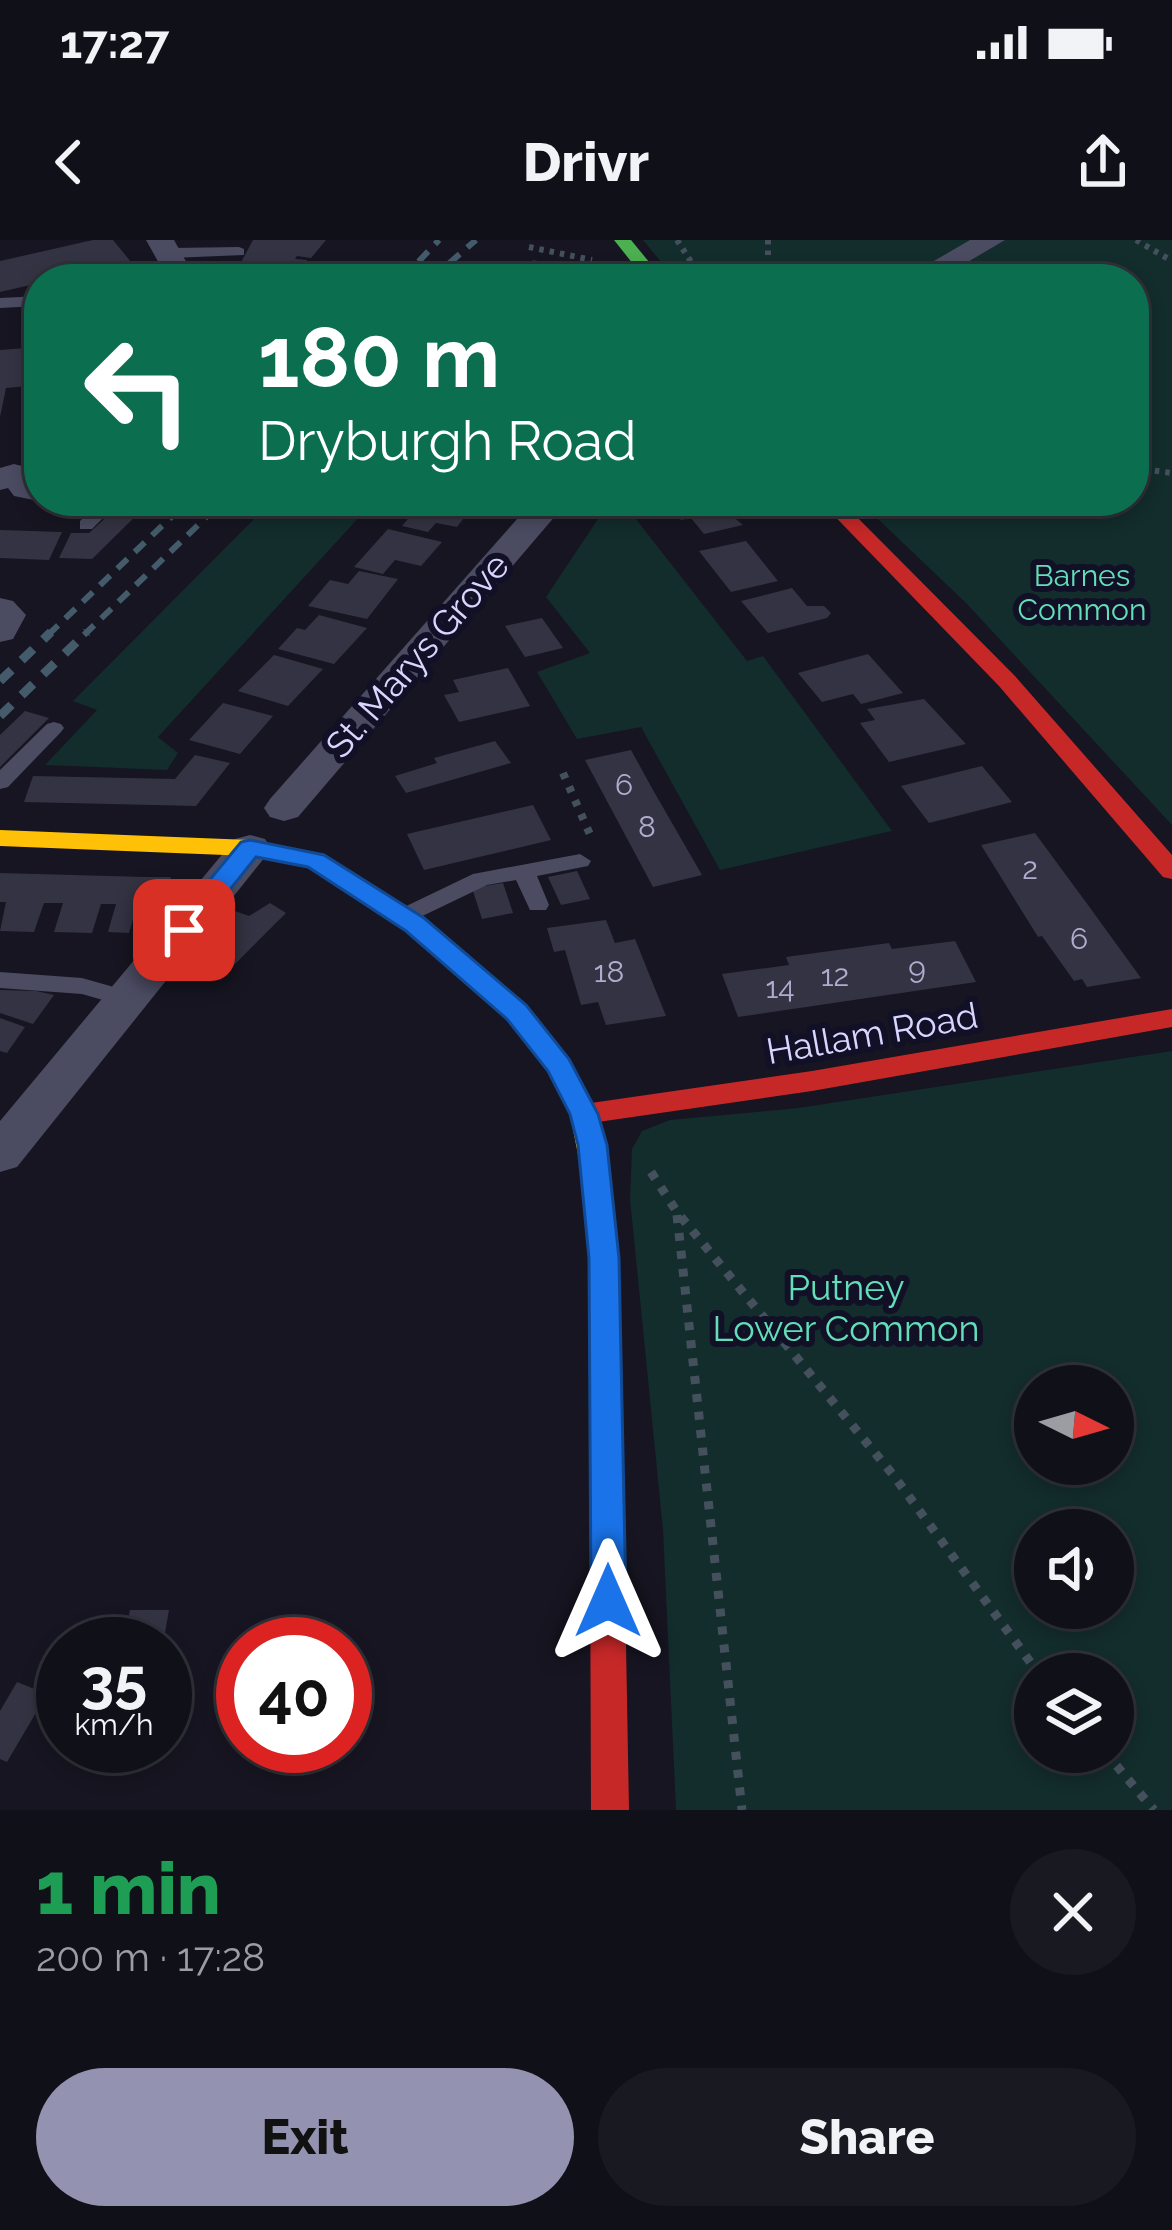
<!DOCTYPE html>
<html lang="en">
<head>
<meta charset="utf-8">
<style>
	:root { --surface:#101019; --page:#191922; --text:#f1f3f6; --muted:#9c9da2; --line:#303038; --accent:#9492b1 }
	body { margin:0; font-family:Raleway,sans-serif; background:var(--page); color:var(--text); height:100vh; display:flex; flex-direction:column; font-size:45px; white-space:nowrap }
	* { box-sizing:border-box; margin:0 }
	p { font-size:39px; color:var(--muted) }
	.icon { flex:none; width:66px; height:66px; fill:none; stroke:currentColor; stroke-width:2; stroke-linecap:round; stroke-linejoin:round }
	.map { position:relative; height:1570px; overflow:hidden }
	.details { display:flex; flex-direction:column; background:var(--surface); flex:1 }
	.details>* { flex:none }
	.banner { position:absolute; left:24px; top:24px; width:1125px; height:252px; border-radius:48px; box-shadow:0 6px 18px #0003,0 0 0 3px var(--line); background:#0b6e4f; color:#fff; overflow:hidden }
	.needle { width:78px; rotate:95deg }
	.controls { position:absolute; left:1014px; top:1125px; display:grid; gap:24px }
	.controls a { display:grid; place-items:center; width:120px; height:120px; border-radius:50%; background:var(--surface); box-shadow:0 6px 18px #0003,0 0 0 3px var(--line); font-size:60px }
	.speed { position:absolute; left:36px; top:1377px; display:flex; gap:24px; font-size:60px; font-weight:700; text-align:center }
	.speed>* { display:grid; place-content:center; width:156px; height:156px; border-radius:50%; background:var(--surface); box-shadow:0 6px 18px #0003,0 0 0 3px var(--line); line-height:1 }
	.speed small { font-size:30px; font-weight:400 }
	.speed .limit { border:18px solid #d22; background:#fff; color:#111 }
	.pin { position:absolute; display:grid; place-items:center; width:102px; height:102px; color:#fff; margin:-51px; border-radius:24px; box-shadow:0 6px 18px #0006 }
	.me { position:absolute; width:132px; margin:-66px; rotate:0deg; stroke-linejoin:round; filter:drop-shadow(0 0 9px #0008) }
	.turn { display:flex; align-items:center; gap:42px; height:252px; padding:0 36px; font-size:54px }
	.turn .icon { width:156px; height:156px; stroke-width:2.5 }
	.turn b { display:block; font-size:84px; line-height:102px }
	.round { display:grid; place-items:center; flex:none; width:126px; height:126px; border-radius:63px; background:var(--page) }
	.summary { display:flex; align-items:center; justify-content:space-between; height:204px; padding:0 36px }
	h1 { font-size:72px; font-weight:800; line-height:90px; color:#1e9e55 }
	.button { display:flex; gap:24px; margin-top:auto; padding:24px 36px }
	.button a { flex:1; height:138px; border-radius:72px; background:var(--accent); color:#111; font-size:48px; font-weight:800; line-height:138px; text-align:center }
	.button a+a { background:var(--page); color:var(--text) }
	.status { display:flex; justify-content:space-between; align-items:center; height:84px; padding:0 60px; background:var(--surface); direction:ltr }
	.status svg { height:33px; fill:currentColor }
	header { display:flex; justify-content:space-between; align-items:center; height:156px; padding:0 36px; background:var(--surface); font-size:54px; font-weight:800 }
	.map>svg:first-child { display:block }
	.green { fill:#132c2c; fill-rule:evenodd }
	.building { fill:#343343 }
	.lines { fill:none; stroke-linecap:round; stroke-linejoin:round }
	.path-far2 { stroke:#44515d; stroke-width:6; stroke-dasharray:4.5 6; stroke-linecap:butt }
	.path-far1 { stroke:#44515d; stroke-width:8; stroke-dasharray:6 9; stroke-linecap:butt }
	.path { stroke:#44515d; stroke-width:9; stroke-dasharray:8 10; stroke-linecap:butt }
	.lane { fill:#4b4b62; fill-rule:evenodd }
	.street { fill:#4b4b62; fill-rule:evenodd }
	.fast { fill:#4caf50; fill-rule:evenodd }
	.slow { fill:#ffc107; fill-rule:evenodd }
	.jam { fill:#c62828; fill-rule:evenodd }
	.rail-far1 { stroke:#435b6a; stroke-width:6; stroke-dasharray:14 10; stroke-linecap:butt }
	.rail { stroke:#435b6a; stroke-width:9; stroke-dasharray:16 14; stroke-linecap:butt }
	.route { fill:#1a73e8; stroke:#114b97; stroke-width:3 }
	.labels { text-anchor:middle; stroke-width:12; stroke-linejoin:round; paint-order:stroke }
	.far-park-label { font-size:30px; fill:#62deb8; stroke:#121026 }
	.number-label { font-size:30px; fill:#afadcf }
	.street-label { font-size:36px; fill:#d8d6fe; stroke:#121026 }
	.park-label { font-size:36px; fill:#62deb8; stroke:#121026 }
</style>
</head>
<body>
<div class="status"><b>17:27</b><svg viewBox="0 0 49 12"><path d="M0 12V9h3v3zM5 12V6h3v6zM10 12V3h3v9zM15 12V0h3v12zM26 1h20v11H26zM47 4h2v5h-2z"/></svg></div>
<header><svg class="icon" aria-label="back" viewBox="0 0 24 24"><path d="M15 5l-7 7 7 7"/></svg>Drivr<svg class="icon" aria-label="share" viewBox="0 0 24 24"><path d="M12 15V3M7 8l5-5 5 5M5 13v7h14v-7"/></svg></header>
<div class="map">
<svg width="1172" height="1570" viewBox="0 0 1172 1570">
	<rect width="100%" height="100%" fill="#161521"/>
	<g class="green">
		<polygon points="643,0 1172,0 1172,585 966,363 859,261 1134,261 1134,39 675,39"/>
		<polygon points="272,261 374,261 158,497 178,513 167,530 45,525 97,470 73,461"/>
		<polygon points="610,261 654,261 632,274 747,421 763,416 892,591 720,630 641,487 577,499 537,432 590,413 546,357"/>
		<path d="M1172 811V1570H676L663 1290 630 959 632 909 642 891 670 880 798 868ZM1035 1146H1113V1224H1035ZM1035 1290H1113V1368H1035ZM1035 1434H1113V1512H1035Z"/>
	</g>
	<g class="building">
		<polygon points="93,0 113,0 131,22 0,52 0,21"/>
		<polygon points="253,0 326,0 311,18 297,16 295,19 307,20 300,39 232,39"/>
		<polygon points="533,20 588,31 580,39 513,39"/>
		<polygon points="39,107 39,145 6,148 0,177 0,110"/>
		<polygon points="124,261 151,261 92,319 59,318 71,293 89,293"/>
		<polygon points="423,261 477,261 457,287 436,283 428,292 402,286"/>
		<polygon points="685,261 714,261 743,285 704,294 691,278 681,280 672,269 689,266"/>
		<polygon points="388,289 442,302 421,326 395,320 383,334 354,327"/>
		<polygon points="0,290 62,292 49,320 0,318"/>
		<polygon points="746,301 778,341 731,352 699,311"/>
		<polygon points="359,331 398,339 367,379 308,366 330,340 348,344"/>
		<polygon points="792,348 807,366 824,366 831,373 827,378 768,393 741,361"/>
		<polygon points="319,375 367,388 334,424 278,409 297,388 305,390"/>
		<polygon points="542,378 563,408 525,417 505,386"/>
		<polygon points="868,414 903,453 861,464 853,454 822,462 798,433"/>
		<polygon points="274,415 323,429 288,466 238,451"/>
		<polygon points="508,428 530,466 459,482 444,455 459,452 453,440"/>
		<polygon points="924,459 966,504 889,522 860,483 875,480 867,469"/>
		<polygon points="223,463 273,476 240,514 189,500"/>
		<polygon points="25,471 49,478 0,527 0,495"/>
		<polygon points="495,501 511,523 406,553 395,536 437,523 434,518"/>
		<polygon points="631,510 653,550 702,635 653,647 585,520"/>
		<polygon points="195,515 230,523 196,566 24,562 33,536 175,539"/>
		<polygon points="982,526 1012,562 929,583 901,546"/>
		<polygon points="533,565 551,600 424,630 407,594"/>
		<polygon points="1035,593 1088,665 1141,738 1087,747 1082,739 1074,741 1042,696 1038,697 981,605"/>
		<polygon points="577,631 590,659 561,665 548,637"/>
		<polygon points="0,633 145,637 171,637 163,669 136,669 129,693 108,692 116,664 101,664 92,693 54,692 63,663 44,663 34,692 0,691 6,662 0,662"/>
		<polygon points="503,643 513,673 482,679 472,648"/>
		<polygon points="270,663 286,673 232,727 209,719 217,710 207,707 235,671 249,676"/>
		<polygon points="606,680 615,703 635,699 666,776 606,785 598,762 581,765 565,710 554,712 547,688"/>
		<polygon points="955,701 976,742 738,777 722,734 789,725 786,717 889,703 892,709"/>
		<polygon points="0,750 36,751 54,755 33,784 0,773"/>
		<polygon points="0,778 25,787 7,813 0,811"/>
		<polygon points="130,1370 169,1370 163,1404 123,1404"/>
		<polygon points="17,1442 47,1454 7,1522 0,1519 0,1471"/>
	</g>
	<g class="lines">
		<g class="path-far2">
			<polyline points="677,0 702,39"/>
			<polyline points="768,0 768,39"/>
			<polyline points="1136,0 1172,21"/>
			<polyline points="529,7 592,20"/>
			<polyline points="1134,228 1172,233"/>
		</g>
		<polyline class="path-far1" points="563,533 592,599"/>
		<g class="path">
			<polyline points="651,932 677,972 894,1236 1039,1434"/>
			<polyline points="677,975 742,1570"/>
			<polyline points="1105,1512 1154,1570"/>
		</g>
		<g class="lane">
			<polygon points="239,7 244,9 244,15 171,18 163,13 171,8"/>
			<polygon points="39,56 39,66 0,68 0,58"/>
			<polygon points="101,261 120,261 92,289 80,289 80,281"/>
			<polygon points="54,482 61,484 64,488 61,492 8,547 0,549 0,530 47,484"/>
			<polygon points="580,614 591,621 588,626 537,636 549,665 546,670 530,670 516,640 487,645 412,681 396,681 393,676 396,671 473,634"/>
			<polygon points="0,732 82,738 135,753 139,759 127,767 82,754 0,748"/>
		</g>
		<g class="street">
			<polygon points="146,0 174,0 188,25 185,39 157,39 160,25"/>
			<polygon points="970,0 1005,0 939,39 903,39"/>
			<polygon points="14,224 26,227 39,241 39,261 14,256 8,248 0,250 0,228"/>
			<polygon points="533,261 568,261 298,577 284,581 270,577 264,568 270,559"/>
			<polygon points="0,358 13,361 26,375 13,399 0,402"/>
			<polygon points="250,595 265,599 271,608 265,617 17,927 0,932 0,881 235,599"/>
		</g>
		<polygon class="fast" points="614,0 631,0 663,39 645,39"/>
		<polygon class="slow" points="0,590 250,600 324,614 424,679 525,765 569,819 598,874 612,952 607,960 587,960 570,874 548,831 507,779 406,691 308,627 250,616 0,606"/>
		<g class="jam">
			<polygon points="820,261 841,261 1015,436 1172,615 1172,639 1163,637 999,446"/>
			<polygon points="1172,769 1172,787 812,851 584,884 574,881 570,874 574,867 584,864 812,831"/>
			<polygon points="597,941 607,944 612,952 619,1017 629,1570 591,1570 589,1017 582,952 587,944"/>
		</g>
		<g class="rail-far1">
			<polyline points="402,39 439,0"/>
			<polyline points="431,39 476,0"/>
			<polyline points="48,395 188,261"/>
			<polyline points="84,395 223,261"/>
		</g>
		<g class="rail">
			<polyline points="0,441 51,392"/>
			<polyline points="0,476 87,392"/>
		</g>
	</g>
	<polygon class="route" points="250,600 324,615 424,678 526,765 569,819 598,874 607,905 619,1018 626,1361 620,1372 608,1377 596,1372 591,1361 589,1018 578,905 570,874 548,831 507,779 406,691 308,627 256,617 193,696 174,696 171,690 174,683 241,602"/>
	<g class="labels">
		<g class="far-park-label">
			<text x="1082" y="346">Barnes<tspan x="1082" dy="34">Common</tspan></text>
		</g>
		<g class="number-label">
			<text x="624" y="555">6</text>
			<text x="647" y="597">8</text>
			<text x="1030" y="639">2</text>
			<text x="1079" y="709">6</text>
			<text x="917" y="738">9</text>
			<text x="609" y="742">18</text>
			<text x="835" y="746">12</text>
			<text x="780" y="758">14</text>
		</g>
		<g class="street-label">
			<text transform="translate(417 415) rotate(-49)" y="13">St. Marys Grove</text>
			<text transform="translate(872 793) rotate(-10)" y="13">Hallam Road</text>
		</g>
		<g class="park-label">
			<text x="846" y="1060">Putney<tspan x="846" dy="41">Lower Common</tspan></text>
		</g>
	</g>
</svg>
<div class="controls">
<a><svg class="needle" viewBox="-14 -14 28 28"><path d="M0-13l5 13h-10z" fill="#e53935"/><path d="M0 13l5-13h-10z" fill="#9c9da2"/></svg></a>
<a><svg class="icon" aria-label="sound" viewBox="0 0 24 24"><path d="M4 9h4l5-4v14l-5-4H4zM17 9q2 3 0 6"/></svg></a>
<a><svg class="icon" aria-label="layers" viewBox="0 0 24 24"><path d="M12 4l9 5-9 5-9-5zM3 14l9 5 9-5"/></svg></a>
</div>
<div class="speed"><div>35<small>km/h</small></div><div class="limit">40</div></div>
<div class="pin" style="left:184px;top:690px;background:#d93025"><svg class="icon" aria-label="arrive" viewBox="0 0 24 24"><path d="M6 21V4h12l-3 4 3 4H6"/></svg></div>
<svg class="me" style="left:608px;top:1361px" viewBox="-20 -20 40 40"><path d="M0-17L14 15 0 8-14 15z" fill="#1a73e8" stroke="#fff" stroke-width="4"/></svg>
<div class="banner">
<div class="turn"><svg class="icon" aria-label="left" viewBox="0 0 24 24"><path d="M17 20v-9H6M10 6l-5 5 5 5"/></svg><div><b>180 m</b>Dryburgh Road</div></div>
</div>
</div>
<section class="details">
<div class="summary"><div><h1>1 min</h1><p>200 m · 17:28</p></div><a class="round"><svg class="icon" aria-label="close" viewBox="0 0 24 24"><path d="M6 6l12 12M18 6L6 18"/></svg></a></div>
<div class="button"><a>Exit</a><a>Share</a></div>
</section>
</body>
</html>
